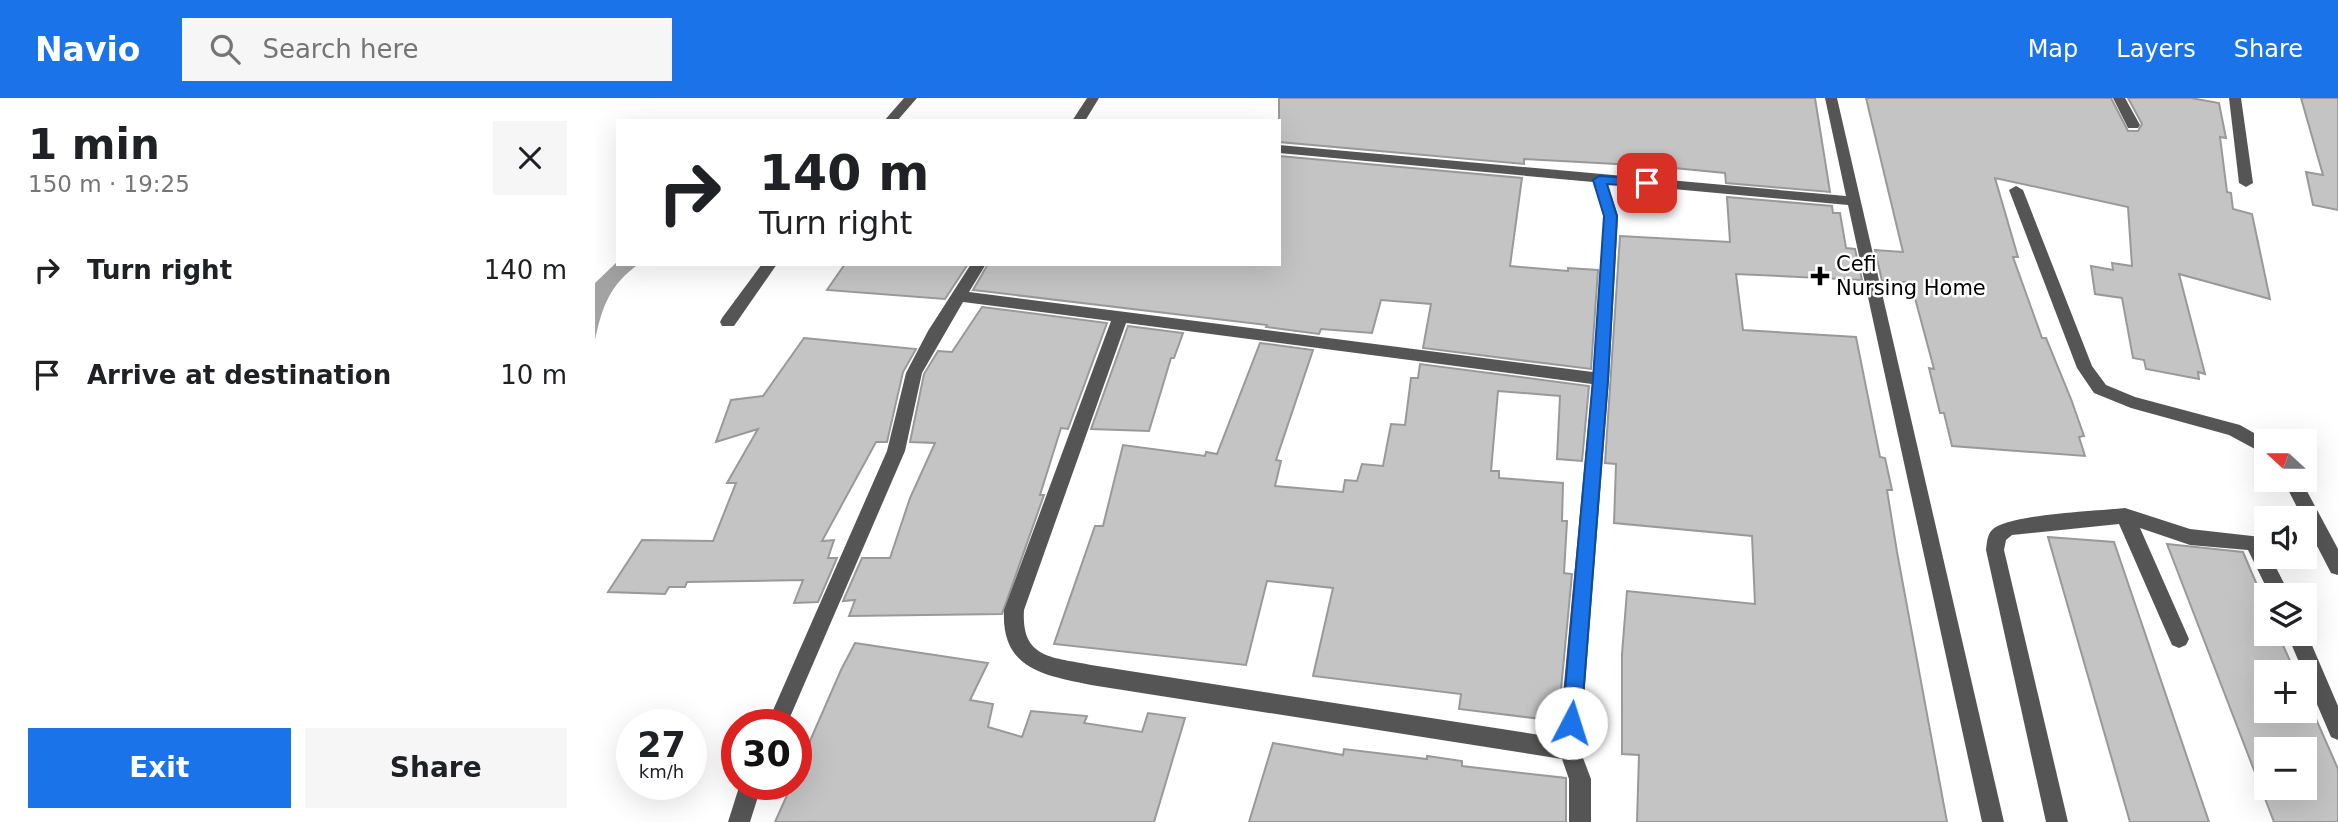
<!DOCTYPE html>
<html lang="en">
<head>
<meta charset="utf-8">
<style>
	:root { --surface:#fff; --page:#f6f6f6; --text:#202124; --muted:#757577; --accent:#1a73e8 }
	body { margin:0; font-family:"DejaVu Sans",sans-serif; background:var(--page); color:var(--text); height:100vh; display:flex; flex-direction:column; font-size:26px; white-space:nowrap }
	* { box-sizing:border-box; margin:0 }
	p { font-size:23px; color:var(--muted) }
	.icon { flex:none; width:38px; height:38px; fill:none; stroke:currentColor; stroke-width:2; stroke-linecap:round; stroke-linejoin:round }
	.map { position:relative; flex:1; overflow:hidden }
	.side { display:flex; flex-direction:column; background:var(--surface); width:595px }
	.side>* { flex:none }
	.top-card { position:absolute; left:21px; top:21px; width:665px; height:147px; border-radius:0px; box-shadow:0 7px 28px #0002; background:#fff; color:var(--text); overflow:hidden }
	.needle { width:46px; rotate:291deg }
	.controls { position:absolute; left:1659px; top:331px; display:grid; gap:14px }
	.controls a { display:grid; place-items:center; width:63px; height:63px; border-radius:0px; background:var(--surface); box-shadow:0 7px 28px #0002; font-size:35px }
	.speed { position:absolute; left:21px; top:611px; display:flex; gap:14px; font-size:35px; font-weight:700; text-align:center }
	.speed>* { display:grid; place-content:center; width:91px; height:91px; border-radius:50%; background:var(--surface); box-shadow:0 7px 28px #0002; line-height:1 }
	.speed small { font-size:18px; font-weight:400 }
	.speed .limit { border:10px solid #d22; background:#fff; color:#111 }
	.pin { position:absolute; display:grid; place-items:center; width:60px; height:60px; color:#fff; margin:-30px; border-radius:14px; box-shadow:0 4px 10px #0006 }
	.me { position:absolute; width:77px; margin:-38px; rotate:5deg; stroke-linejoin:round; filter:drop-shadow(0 0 5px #0008) }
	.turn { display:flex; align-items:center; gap:24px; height:147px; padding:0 28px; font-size:32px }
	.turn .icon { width:91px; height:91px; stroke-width:2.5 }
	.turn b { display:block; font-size:49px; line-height:60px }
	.round { display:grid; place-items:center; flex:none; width:74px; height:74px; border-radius:0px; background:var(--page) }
	.headline { display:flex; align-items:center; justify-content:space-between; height:119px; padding:0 28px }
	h1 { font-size:42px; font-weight:600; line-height:52px }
	.button { display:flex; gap:14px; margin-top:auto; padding:14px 28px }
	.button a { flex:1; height:80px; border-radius:0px; background:var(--accent); color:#fff; font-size:28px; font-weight:600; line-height:80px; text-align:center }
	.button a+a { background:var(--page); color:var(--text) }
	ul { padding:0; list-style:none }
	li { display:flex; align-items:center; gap:21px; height:105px; padding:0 28px }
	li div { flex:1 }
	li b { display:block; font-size:26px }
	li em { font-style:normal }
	header { display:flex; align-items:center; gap:42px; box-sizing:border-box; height:98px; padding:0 35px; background:var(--accent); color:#fff }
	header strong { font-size:33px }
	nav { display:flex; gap:38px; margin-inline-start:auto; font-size:24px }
	.search { width:490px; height:63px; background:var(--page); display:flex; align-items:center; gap:18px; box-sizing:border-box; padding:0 24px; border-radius:0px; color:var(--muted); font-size:26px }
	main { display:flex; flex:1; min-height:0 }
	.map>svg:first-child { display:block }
	.water { fill:#a3a3a3 }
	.building { fill:#c4c4c4; stroke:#999; stroke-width:2; fill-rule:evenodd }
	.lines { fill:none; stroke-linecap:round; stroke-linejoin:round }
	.minor { fill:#555; fill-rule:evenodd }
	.route { fill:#1a73e8; stroke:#114b97; stroke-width:2 }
	.poi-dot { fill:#000; stroke:#fff; stroke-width:2.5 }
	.labels { text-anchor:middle; stroke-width:5; stroke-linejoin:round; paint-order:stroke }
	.poi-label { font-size:21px; fill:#000; stroke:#fff; text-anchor:start }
</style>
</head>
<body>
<header>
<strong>Navio</strong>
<div class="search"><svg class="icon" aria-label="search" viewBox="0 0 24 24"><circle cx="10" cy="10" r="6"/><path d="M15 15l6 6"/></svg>Search here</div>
<nav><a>Map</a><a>Layers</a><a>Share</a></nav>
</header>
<main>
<section class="side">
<div class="headline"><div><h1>1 min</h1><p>150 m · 19:25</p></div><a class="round"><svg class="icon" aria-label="close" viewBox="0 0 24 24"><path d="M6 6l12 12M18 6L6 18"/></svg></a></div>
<ul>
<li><svg class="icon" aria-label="right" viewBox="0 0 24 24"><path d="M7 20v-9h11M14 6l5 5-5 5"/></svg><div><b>Turn right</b></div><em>140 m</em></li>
<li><svg class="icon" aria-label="arrive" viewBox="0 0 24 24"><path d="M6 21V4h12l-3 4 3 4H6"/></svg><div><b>Arrive at destination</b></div><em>10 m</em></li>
</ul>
<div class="button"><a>Exit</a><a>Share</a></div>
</section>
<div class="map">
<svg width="1743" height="724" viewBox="0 0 1743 724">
	<rect width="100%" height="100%" fill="#fff"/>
	<path class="water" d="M23 163V166H44C15 186 7 209 0 242V185Z"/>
	<g class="building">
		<polygon points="684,0 1220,0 1235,94 1131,85 1130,75 1058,68 929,61 929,66 684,44"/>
		<polygon points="1271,0 1516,0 1533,33 1543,33 1547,26 1533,0 1596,0 1624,5 1631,40 1625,39 1632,94 1636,95 1638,111 1657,116 1675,201 1584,176 1610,276 1603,274 1604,281 1551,271 1549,262 1538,260 1527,200 1500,196 1496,168 1518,172 1517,165 1537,168 1533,109 1400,80 1423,159 1418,159 1447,240 1451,240 1476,301 1489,338 1484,339 1490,358 1357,348 1349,315 1345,315 1334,270 1339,271 1317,189 1313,189 1312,184 1287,183 1280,152 1308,154"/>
		<polygon points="1706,0 1743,0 1743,112 1718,107 1711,74 1728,77"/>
		<polygon points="684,58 927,80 915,168 973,173 973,170 1003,172 996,271 828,250 836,206 786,202 777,235 726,231 724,236 671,229 672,227 378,192 393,166 684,166"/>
		<polygon points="1132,99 1237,108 1238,115 1245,115 1251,150 1260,151 1267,182 1141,176 1148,232 1261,239 1285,359 1290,360 1297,392 1292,392 1302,454 1352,724 1042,724 1044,657 1027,656 1027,556 1032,493 1160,506 1157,438 1019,425 1021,366 1010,365 1025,138 1135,144"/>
		<polygon points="250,166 373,166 350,201 232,192"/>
		<polygon points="387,209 512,225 473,331 466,330 445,397 449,397 407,516 254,518 260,502 248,503 267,460 295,460 315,400 340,345 315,344 329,276 343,253 357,254"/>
		<polygon points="533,228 588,235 579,260 576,260 554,333 496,331"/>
		<polygon points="209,240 321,251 308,274 292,344 281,344 227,443 239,442 233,460 242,460 223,504 199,505 208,482 92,484 90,489 74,489 70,496 13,494 47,442 118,443 141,385 132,385 163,331 121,344 136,302 168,298"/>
		<polygon points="665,245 718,252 681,362 686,363 680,388 748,394 750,382 762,383 767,366 788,368 796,326 810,327 816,280 823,280 825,266 994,288 987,363 962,361 965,298 903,293 896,373 904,373 904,380 968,385 967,423 972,423 969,475 977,476 963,623 864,611 866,596 718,578 738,490 672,483 651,567 459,546 500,428 508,428 528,347 610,358 611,354 622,356"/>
		<polygon points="1453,439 1519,444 1614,724 1535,724"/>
		<path d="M1572 446 1648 454 1671 508V536H1683L1700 574H1671V612H1710V596L1743 671V724H1679ZM1671 651H1710V690H1671Z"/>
		<polygon points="260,545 393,565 375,602 398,606 393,629 427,639 436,613 492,618 489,625 547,634 553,615 590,620 559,724 180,724 197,686 201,686 201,675 246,572"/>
		<polygon points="678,645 748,657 749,651 832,661 832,658 867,663 867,668 971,680 971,724 654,724"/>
	</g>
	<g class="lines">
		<g class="minor">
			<polygon points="309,0 322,0 302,23 289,23"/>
			<polygon points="492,0 504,0 490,23 477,23"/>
			<path d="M1230 0H1242L1409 724H1387L1253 107 1012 85 1023 118 1014 281 985 652 996 681V724H974V681L967 661 496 587C448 577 406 571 409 512L516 223 368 204 327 275 310 353 192 626H172L292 353 311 275 333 233 376 166H391L374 194 998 274 1009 118 998 84 684 55V47L1251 98ZM531 225 997 286 964 640 496 567C457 559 426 561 429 512Z"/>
			<polygon points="1518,0 1530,0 1545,27 1543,30 1533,30"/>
			<polygon points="1634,0 1646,0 1658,85 1651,89 1644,85"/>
			<polygon points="1421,88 1428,92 1497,268 1511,287 1540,299 1645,327 1673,343 1671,343 1671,357 1634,337 1536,310 1499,295 1482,270 1414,92"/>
			<polygon points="167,166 182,166 139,228 127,228 125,224 127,220"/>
			<polygon points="1688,382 1706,382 1743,451 1743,477 1736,475"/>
			<path d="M1530 410 1595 431 1666 439 1671 451V458H1675L1695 497H1675L1653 452 1595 447 1545 430 1594 541 1591 547 1584 550 1577 547 1524 426 1417 437 1411 442 1409 452 1473 724H1451L1391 452C1392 445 1392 437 1397 432 1412 416 1504 413 1530 410Z"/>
			<polygon points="1710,531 1743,608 1743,642 1736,639 1692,536 1710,536"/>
			<polygon points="145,686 167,686 155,724 133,724"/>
		</g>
	</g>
	<polygon class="route" points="1004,78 1052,81 1058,85 1052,89 1012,86 1022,118 1013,281 986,625 983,632 976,635 969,632 967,625 998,281 1009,118 998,82"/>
	<path class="poi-dot" d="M1221.5 167.5h7v7h7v7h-7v7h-7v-7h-7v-7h7z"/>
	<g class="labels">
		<g class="poi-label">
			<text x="1241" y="173">Cefi<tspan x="1241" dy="24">Nursing Home</tspan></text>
		</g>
	</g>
</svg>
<div class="controls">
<a><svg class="needle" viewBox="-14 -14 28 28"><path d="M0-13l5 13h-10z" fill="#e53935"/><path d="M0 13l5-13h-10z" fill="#757577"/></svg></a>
<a><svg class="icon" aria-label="sound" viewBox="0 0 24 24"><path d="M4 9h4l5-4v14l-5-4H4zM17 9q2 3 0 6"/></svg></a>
<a><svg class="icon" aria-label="layers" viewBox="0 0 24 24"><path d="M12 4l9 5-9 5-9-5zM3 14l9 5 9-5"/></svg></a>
<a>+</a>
<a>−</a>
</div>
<div class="speed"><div>27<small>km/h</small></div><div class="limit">30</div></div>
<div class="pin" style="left:1052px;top:85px;background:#d93025"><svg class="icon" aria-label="arrive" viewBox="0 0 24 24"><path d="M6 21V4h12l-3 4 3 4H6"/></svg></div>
<svg class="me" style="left:976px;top:625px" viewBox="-20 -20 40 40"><circle r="19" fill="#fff"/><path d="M0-13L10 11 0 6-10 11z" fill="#1a73e8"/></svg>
<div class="top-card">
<div class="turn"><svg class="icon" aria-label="right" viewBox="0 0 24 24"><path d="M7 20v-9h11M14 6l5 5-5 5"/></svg><div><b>140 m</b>Turn right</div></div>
</div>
</div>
</main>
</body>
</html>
